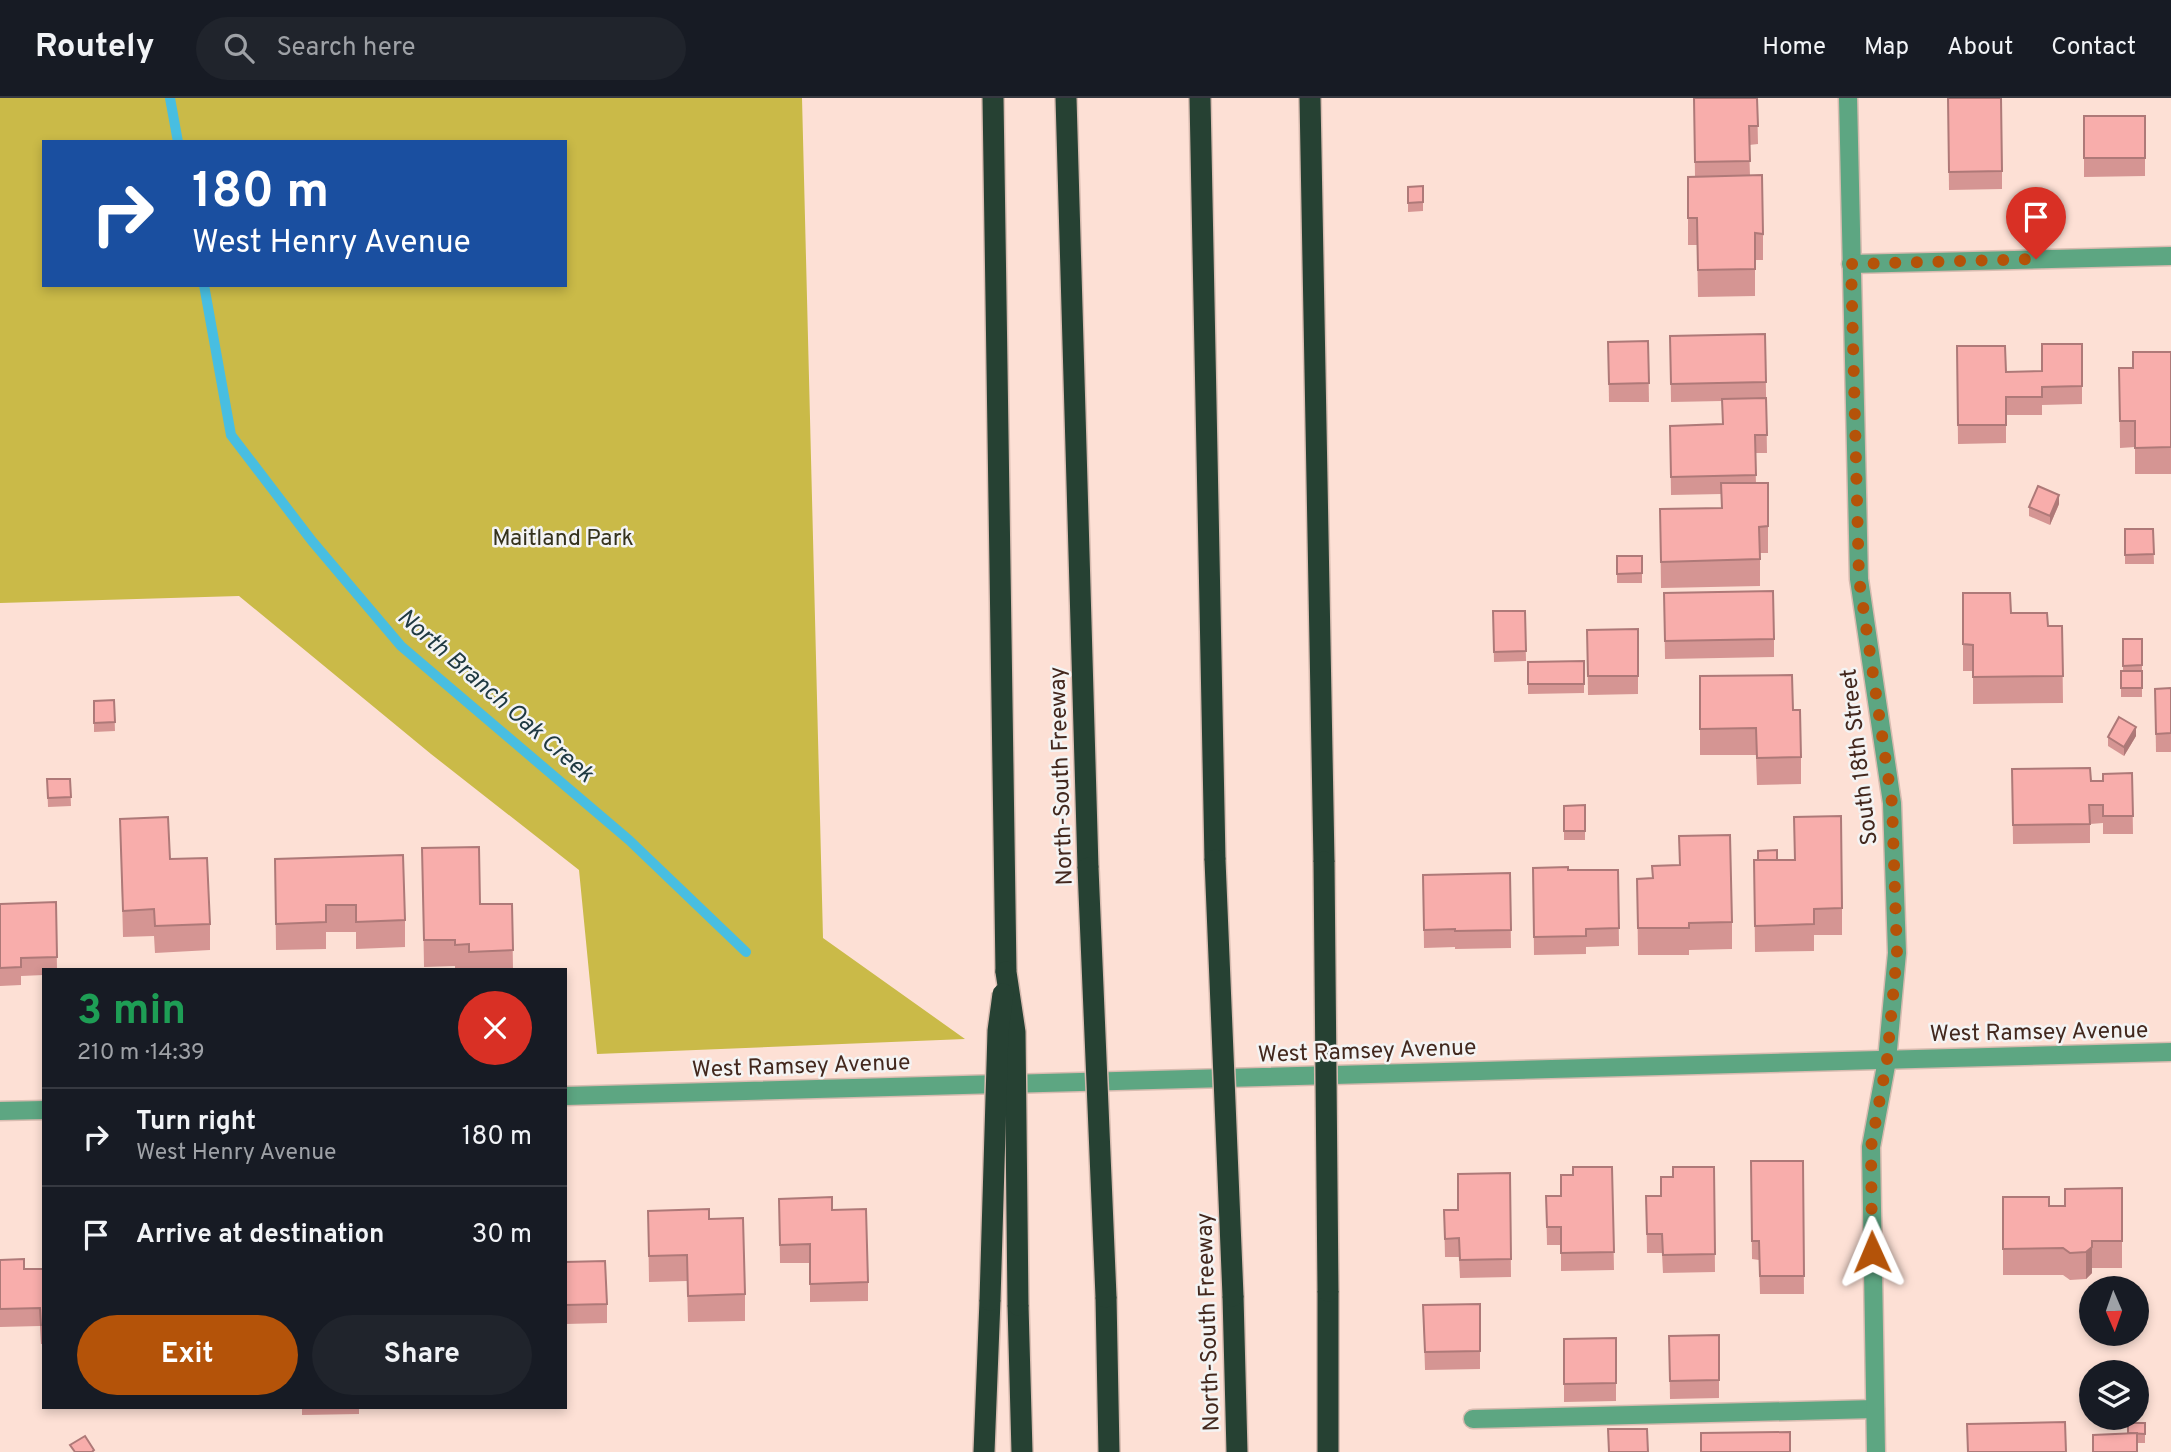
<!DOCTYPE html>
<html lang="en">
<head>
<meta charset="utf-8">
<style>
	:root { --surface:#171b24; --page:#20242c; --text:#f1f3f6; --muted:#9ea1a6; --line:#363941; --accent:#b45309 }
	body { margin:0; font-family:Overpass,sans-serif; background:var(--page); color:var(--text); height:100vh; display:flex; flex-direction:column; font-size:26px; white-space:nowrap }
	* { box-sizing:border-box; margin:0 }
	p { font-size:23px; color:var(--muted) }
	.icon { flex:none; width:38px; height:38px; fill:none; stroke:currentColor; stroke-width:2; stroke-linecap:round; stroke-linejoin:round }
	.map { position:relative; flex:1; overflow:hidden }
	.details { position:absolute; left:42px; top:870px; width:525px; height:441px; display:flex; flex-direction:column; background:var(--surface); border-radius:0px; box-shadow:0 4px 10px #0003 }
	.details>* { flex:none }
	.guide { position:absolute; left:42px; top:42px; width:525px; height:147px; border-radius:0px; box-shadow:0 4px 10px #0003; background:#1a4fa0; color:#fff; overflow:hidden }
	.needle { width:46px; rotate:178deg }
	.controls { position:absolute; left:2079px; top:1178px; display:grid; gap:14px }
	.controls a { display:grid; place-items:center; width:70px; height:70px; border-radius:50%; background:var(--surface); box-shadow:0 4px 10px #0003; font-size:35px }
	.pin { position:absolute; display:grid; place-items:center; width:60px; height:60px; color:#fff; margin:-72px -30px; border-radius:50% 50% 50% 0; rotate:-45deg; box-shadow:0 0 7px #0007 }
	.pin .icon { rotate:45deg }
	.me { position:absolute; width:77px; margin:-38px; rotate:359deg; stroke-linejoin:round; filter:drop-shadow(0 0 5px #0008) }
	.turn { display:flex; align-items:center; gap:24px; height:147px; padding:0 35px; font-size:32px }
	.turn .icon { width:91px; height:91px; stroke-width:2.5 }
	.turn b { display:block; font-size:49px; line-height:60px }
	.round { display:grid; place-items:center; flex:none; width:74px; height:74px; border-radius:37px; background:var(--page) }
	.headline { display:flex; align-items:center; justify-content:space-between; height:119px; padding:0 35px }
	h1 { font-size:42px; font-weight:700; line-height:52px; color:#1e9e55 }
	.button { display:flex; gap:14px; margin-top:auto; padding:14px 35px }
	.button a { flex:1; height:80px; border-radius:42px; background:var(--accent); color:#fff; font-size:28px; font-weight:700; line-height:80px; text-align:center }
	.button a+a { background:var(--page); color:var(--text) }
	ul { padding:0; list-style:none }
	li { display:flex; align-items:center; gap:21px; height:98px; padding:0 35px; border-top:2px solid var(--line) }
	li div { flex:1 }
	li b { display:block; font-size:26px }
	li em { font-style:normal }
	header { display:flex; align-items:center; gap:42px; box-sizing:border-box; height:98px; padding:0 35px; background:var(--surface); border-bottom:2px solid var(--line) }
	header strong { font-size:33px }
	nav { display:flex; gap:38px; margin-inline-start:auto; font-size:24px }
	.search { width:490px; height:63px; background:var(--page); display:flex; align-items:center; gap:18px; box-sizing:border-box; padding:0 24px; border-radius:38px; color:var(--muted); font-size:26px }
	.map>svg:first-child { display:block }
	.green { fill:#caba48; fill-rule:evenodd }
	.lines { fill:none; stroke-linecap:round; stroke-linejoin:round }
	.stream { stroke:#48bee1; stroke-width:10 }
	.service-casing { stroke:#d8bbb0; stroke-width:21 }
	.minor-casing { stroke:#d8bbb0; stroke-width:21 }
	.tertiary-casing { stroke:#d8bbb0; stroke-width:21 }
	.motorway-casing { stroke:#d8bbb0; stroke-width:24 }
	.service { stroke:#5da682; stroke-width:18 }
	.minor { stroke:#5da682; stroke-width:18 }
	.tertiary { stroke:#5da682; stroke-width:18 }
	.motorway { stroke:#264133; stroke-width:21 }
	.motorway-bridge-casing { stroke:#d8bbb0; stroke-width:24; stroke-linecap:butt }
	.motorway-bridge { stroke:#264133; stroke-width:21 }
	.wall { fill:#d59593 }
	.shaded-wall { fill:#ae7978 }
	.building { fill:#f8adab; stroke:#ae7978; stroke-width:2 }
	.route { stroke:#b45309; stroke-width:12; stroke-dasharray:0 21.6 }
	.labels { text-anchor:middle; stroke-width:5; stroke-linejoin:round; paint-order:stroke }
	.park-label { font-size:23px; fill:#35321d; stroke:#f4f4f4 }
	.street-label { font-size:23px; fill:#43281e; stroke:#f4f4f4 }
	.water-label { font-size:24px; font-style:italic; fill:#203a42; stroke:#f4f4f4 }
</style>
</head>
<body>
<header>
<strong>Routely</strong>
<div class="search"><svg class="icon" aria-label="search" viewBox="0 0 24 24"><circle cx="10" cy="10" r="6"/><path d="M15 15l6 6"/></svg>Search here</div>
<nav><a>Home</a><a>Map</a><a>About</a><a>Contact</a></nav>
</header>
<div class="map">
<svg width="2171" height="1354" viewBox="0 0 2171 1354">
	<rect width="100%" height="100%" fill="#fde0d5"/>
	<path class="green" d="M0 0H802L823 840 965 941 597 956 579 772 431 656 239 498 0 505ZM44 44H565V187H44Z"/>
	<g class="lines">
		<g class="stream">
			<polyline points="170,0 178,44"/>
			<polyline points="204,187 231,337 312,443 401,548 629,742 746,854"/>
		</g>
		<g class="service-casing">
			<polyline id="service" points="1473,1321 1875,1311"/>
		</g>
		<g class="minor-casing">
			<g id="minor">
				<polyline points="1848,0 1859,481 1892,705 1897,855 1887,962 1871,1049 1876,1354"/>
				<polyline points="1851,166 2171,158"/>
			</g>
		</g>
		<g class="tertiary-casing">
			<g id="tertiary">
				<polyline points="565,998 2171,954"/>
				<polyline points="0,1013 44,1012"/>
			</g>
		</g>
		<g class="motorway-casing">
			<g id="motorway">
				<polyline points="993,0 1006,874"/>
				<polyline points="1066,0 1088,770"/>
				<polyline points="1200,0 1215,762"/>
				<polyline points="1310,0 1324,764"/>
				<polyline points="1328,1193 1328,1354"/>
				<polyline points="1233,1198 1237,1354"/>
				<polyline points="1106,1199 1109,1354"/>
				<polyline points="1018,1207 1022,1354"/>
				<polyline points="984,1354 990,1202"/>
			</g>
		</g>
		<use href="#service" class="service"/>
		<use href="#minor" class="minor"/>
		<use href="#tertiary" class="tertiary"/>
		<use href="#motorway" class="motorway"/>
		<g class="motorway-bridge-casing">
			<g id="motorway-bridge">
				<polyline points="1215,762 1233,1198"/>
				<polyline points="1324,764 1328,1193"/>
				<polyline points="1088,770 1106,1199"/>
				<polyline points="1006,874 1015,934 1018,1207"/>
				<polyline points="990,1202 998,933 1003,896"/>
			</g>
		</g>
		<use href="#motorway-bridge" class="motorway-bridge"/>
	</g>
	<g class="wall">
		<polygon points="1694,0 1757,0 1758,46 1749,47 1750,78 1763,136 1763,162 1755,162 1755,198 1698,199 1697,147 1688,147 1688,79 1695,79"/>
		<polygon points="1948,0 2002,73 2002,91 1949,92"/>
		<polygon points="2084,18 2145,18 2145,78 2084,79"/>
		<polygon points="1423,88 1423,113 1408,114 1408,89"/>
		<polygon points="1765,236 1767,355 1755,355 1756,385 1768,385 1768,455 1760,455 1760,488 1661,490 1660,411 1721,410 1721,396 1671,397 1670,328 1722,326 1722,303 1671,304 1670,238"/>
		<polygon points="1648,243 1649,304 1609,304 1608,244"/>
		<polygon points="2082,246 2082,306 2042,307 2042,317 2006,317 2006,345 1958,346 1957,248 2006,274 2042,273"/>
		<polygon points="2171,254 2171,376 2135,376 2135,349 2120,350 2119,270 2133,270"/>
		<polygon points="2059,406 2050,427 2029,418 2029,409"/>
		<polygon points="2125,431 2153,431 2154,466 2125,466"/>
		<rect x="1617" y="458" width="25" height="27"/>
		<polygon points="1664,495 1774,541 1774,559 1665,561"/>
		<polygon points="1963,495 2011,515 2048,528 2062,528 2063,605 1973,606 1973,573 1963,573"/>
		<polygon points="1493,513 1525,513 1526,563 1494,564"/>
		<polygon points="1638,531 1638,596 1588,597 1587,532"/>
		<polygon points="2123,541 2142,541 2142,599 2121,599 2121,573 2123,573"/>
		<polygon points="1584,563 1584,595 1528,596 1528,564"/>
		<polygon points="1700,578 1793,612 1801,659 1801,686 1757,687 1756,657 1700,657"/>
		<polygon points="2171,590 2171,654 2156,654 2155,591"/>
		<polygon points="114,602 115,633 94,634 94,603"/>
		<polygon points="2136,638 2124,658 2108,648 2108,639"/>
		<polygon points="2012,671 2091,683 2103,683 2132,675 2133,736 2103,736 2103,725 2090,726 2090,745 2013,746"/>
		<polygon points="47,681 70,681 71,708 48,709"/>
		<polygon points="1585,707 1585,742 1564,742 1564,708"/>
		<polygon points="1794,719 1842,810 1842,837 1814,837 1814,853 1755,854 1754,762 1794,762"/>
		<polygon points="120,721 170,761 210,826 210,852 155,855 154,838 123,839"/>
		<polygon points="422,750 480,806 512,806 513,872 455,872 455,868 424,869"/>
		<polygon points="275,761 405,822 405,849 356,851 356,834 326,834 326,851 276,852"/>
		<polygon points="1533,770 1568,772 1618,772 1619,848 1586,849 1586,856 1534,857"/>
		<polygon points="1510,775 1511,850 1455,851 1455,849 1424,850 1423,777"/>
		<polygon points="1637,781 1732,824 1732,851 1689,852 1689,857 1638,857"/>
		<polygon points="56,804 57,872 44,872 44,877 21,878 21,887 0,888 0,806"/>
		<polygon points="1751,1063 1803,1063 1804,1196 1760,1196 1759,1162 1752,1161"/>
		<polygon points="1612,1069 1614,1172 1561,1173 1561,1147 1547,1147 1546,1098 1561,1098 1573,1077"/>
		<polygon points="1714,1069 1715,1174 1663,1175 1662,1155 1647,1155 1646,1098 1661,1098 1673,1079"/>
		<polygon points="1510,1075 1511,1179 1460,1180 1459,1159 1445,1159 1444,1112 1458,1112"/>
		<polygon points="2122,1090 2122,1170 2092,1170 2092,1175 2086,1181 2070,1182 2063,1177 2003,1177 2003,1099 2049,1108 2065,1108"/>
		<polygon points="779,1101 832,1112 868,1184 868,1203 810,1204 810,1165 780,1165"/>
		<polygon points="648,1113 709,1121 745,1196 745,1223 688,1224 687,1183 649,1184"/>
		<polygon points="0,1162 24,1171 44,1171 44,1246 41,1246 40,1228 0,1229"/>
		<polygon points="565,1164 607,1206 607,1225 565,1226"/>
		<polygon points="1480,1206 1480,1271 1425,1272 1423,1207"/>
		<polygon points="1719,1237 1719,1300 1670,1301 1669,1238"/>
		<polygon points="1616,1240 1616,1303 1564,1304 1564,1241"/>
		<polygon points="64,1309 98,1309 98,1310 64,1311"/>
		<polygon points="302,1309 359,1309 359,1316 302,1317"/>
		<polygon points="2145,1325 2145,1345 2137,1345 2137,1354 2093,1354 2093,1337 2128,1335"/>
	</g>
	<g class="shaded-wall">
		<polygon points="2059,397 2059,406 2050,427 2050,418"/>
		<polygon points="2136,629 2136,638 2124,658 2124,649"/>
		<polygon points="2092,1149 2092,1175 2086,1181 2086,1154"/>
	</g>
	<g class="building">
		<polygon points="1694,0 1757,0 1758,28 1749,28 1750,63 1695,64"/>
		<polygon points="1948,0 2001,0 2002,73 1949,74"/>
		<rect x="2084" y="18" width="61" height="42"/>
		<polygon points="1762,77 1763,136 1755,135 1755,171 1698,172 1697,120 1688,120 1688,79"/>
		<polygon points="1423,88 1423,104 1408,105 1408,89"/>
		<polygon points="1765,236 1766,284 1671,286 1670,238"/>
		<polygon points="1648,243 1649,285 1609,286 1608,244"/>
		<polygon points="2042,246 2082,246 2082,288 2042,289 2042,299 2006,299 2006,327 1958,327 1957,248 2005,248 2006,274 2042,273"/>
		<polygon points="2133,254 2171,254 2171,349 2135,350 2135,323 2120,323 2119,270 2133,270"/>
		<polygon points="1766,300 1767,337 1755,337 1756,377 1671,379 1670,328 1723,326 1722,301"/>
		<polygon points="1721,385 1768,385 1768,428 1759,429 1760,461 1661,464 1660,411 1722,410"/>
		<polygon points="2038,388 2059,397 2050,418 2029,409"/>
		<polygon points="2125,431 2153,431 2154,456 2125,457"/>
		<polygon points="1617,458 1642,458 1642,475 1617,476"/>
		<polygon points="1773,493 1774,541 1665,543 1664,495"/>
		<polygon points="1963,495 2010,495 2011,515 2047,515 2048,528 2062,528 2063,578 1973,579 1973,547 1963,546"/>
		<polygon points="1493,513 1525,513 1526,553 1494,554"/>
		<polygon points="1638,531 1638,578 1588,578 1587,532"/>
		<polygon points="2123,541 2142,541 2142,567 2123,568"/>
		<polygon points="1584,563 1584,586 1528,586 1528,564"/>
		<rect x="2121" y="573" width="21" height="17"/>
		<polygon points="1792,577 1793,612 1800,612 1801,659 1757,660 1756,630 1700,631 1700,578"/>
		<polygon points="2171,590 2171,635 2156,636 2155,591"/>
		<polygon points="114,602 115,624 94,625 94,603"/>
		<polygon points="2119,619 2136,629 2124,649 2108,639"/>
		<polygon points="2090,670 2091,683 2103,683 2103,676 2132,675 2133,718 2103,718 2103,707 2089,707 2090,726 2013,727 2012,671"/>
		<polygon points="47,681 70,681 71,699 48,700"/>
		<polygon points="1585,707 1585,733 1564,733 1564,708"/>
		<polygon points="1841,718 1842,810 1814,811 1814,826 1755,828 1754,762 1795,762 1794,719"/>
		<polygon points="168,719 170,761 207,760 210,826 155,828 154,811 123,813 120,721"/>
		<polygon points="1730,737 1732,824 1689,825 1689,830 1638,830 1637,781 1653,780 1652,768 1680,767 1679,738"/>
		<polygon points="479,749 480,806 512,806 513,852 469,854 469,846 455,847 455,842 424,842 422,750"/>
		<polygon points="1777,752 1777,762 1758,762 1758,753"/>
		<polygon points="403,757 405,822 356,824 356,807 326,807 326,824 276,826 275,761"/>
		<polygon points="1568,769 1568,772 1618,772 1619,830 1586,831 1586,838 1534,839 1533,770"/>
		<polygon points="1510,775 1511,832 1455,833 1455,831 1424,832 1423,777"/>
		<polygon points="56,804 57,859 21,860 21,869 0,870 0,806"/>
		<polygon points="1751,1063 1803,1063 1804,1178 1760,1178 1759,1143 1752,1143"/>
		<polygon points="1573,1069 1612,1069 1614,1154 1561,1155 1561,1129 1547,1129 1546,1098 1561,1098 1561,1077 1573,1077"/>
		<polygon points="1673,1069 1714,1069 1715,1156 1663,1157 1662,1136 1647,1136 1646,1098 1661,1098 1661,1079 1673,1079"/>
		<polygon points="1510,1075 1511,1161 1460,1162 1459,1140 1445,1141 1444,1112 1458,1112 1458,1076"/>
		<polygon points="2122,1090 2122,1143 2092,1143 2092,1149 2086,1154 2070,1155 2063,1150 2003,1151 2003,1099 2049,1099 2049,1108 2065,1108 2065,1091"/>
		<polygon points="832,1099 832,1112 866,1111 868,1184 810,1186 810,1146 780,1147 779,1101"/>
		<polygon points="709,1111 709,1121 743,1120 745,1196 688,1198 687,1157 649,1158 648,1113"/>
		<polygon points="24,1161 24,1171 44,1171 44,1227 41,1227 40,1210 0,1211 0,1162"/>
		<polygon points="605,1163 607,1206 565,1207 565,1164"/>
		<polygon points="1480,1206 1480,1253 1425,1254 1423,1207"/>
		<polygon points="1719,1237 1719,1282 1670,1283 1669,1238"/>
		<polygon points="1616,1240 1616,1285 1564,1286 1564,1241"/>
		<polygon points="2065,1324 2066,1354 1968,1354 1967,1326"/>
		<polygon points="2128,1325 2145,1325 2145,1336 2128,1335"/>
		<polygon points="1608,1331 1647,1331 1648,1354 1609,1354"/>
		<polygon points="1790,1334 1790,1354 1701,1354 1701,1335"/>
		<polygon points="2137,1335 2137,1354 2093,1354 2093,1337"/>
		<polygon points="85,1338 94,1352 92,1354 75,1354 70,1347"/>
	</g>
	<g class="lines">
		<polyline class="route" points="1872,1154 1871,1049 1887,962 1897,855 1892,705 1859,481 1851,166 2036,161"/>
	</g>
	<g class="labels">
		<g class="park-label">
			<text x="563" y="447">Maitland Park</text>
		</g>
		<g class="street-label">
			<text transform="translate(1858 659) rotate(-97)" y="8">South 18th Street</text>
			<text transform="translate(1060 678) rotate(-92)" y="8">North-South Freeway</text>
			<text transform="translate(2039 933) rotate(-1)" y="8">West Ramsey Avenue</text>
			<text transform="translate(1367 952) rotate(-2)" y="8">West Ramsey Avenue</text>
			<text transform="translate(801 967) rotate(-2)" y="8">West Ramsey Avenue</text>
			<text transform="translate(1207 1224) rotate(-92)" y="8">North-South Freeway</text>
		</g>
		<g class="water-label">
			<text transform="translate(496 597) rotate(41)" y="8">North Branch Oak Creek</text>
		</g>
	</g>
</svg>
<div class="controls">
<a><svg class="needle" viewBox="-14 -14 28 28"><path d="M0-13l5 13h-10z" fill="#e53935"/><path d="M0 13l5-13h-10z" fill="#9ea1a6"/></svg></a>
<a><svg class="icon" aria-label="layers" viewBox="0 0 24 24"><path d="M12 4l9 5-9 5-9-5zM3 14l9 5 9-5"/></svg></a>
</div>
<div class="pin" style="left:2036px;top:161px;background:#d93025"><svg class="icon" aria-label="arrive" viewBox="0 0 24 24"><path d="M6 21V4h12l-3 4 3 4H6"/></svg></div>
<svg class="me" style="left:1872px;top:1154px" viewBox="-20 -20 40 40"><path d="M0-17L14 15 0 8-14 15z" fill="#b45309" stroke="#fff" stroke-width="4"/></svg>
<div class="guide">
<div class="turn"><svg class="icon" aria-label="right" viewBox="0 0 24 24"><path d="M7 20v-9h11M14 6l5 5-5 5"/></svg><div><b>180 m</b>West Henry Avenue</div></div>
</div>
<section class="details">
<div class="headline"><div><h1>3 min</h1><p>210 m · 14:39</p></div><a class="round" style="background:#d93025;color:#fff"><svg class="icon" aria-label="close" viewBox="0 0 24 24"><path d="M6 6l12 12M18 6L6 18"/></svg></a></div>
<ul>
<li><svg class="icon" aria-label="right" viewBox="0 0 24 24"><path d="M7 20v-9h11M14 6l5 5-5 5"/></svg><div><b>Turn right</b><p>West Henry Avenue</p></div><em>180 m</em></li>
<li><svg class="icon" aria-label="arrive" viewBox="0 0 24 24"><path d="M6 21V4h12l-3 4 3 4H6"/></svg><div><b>Arrive at destination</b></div><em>30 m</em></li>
</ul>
<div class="button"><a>Exit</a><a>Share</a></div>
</section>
</div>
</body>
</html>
